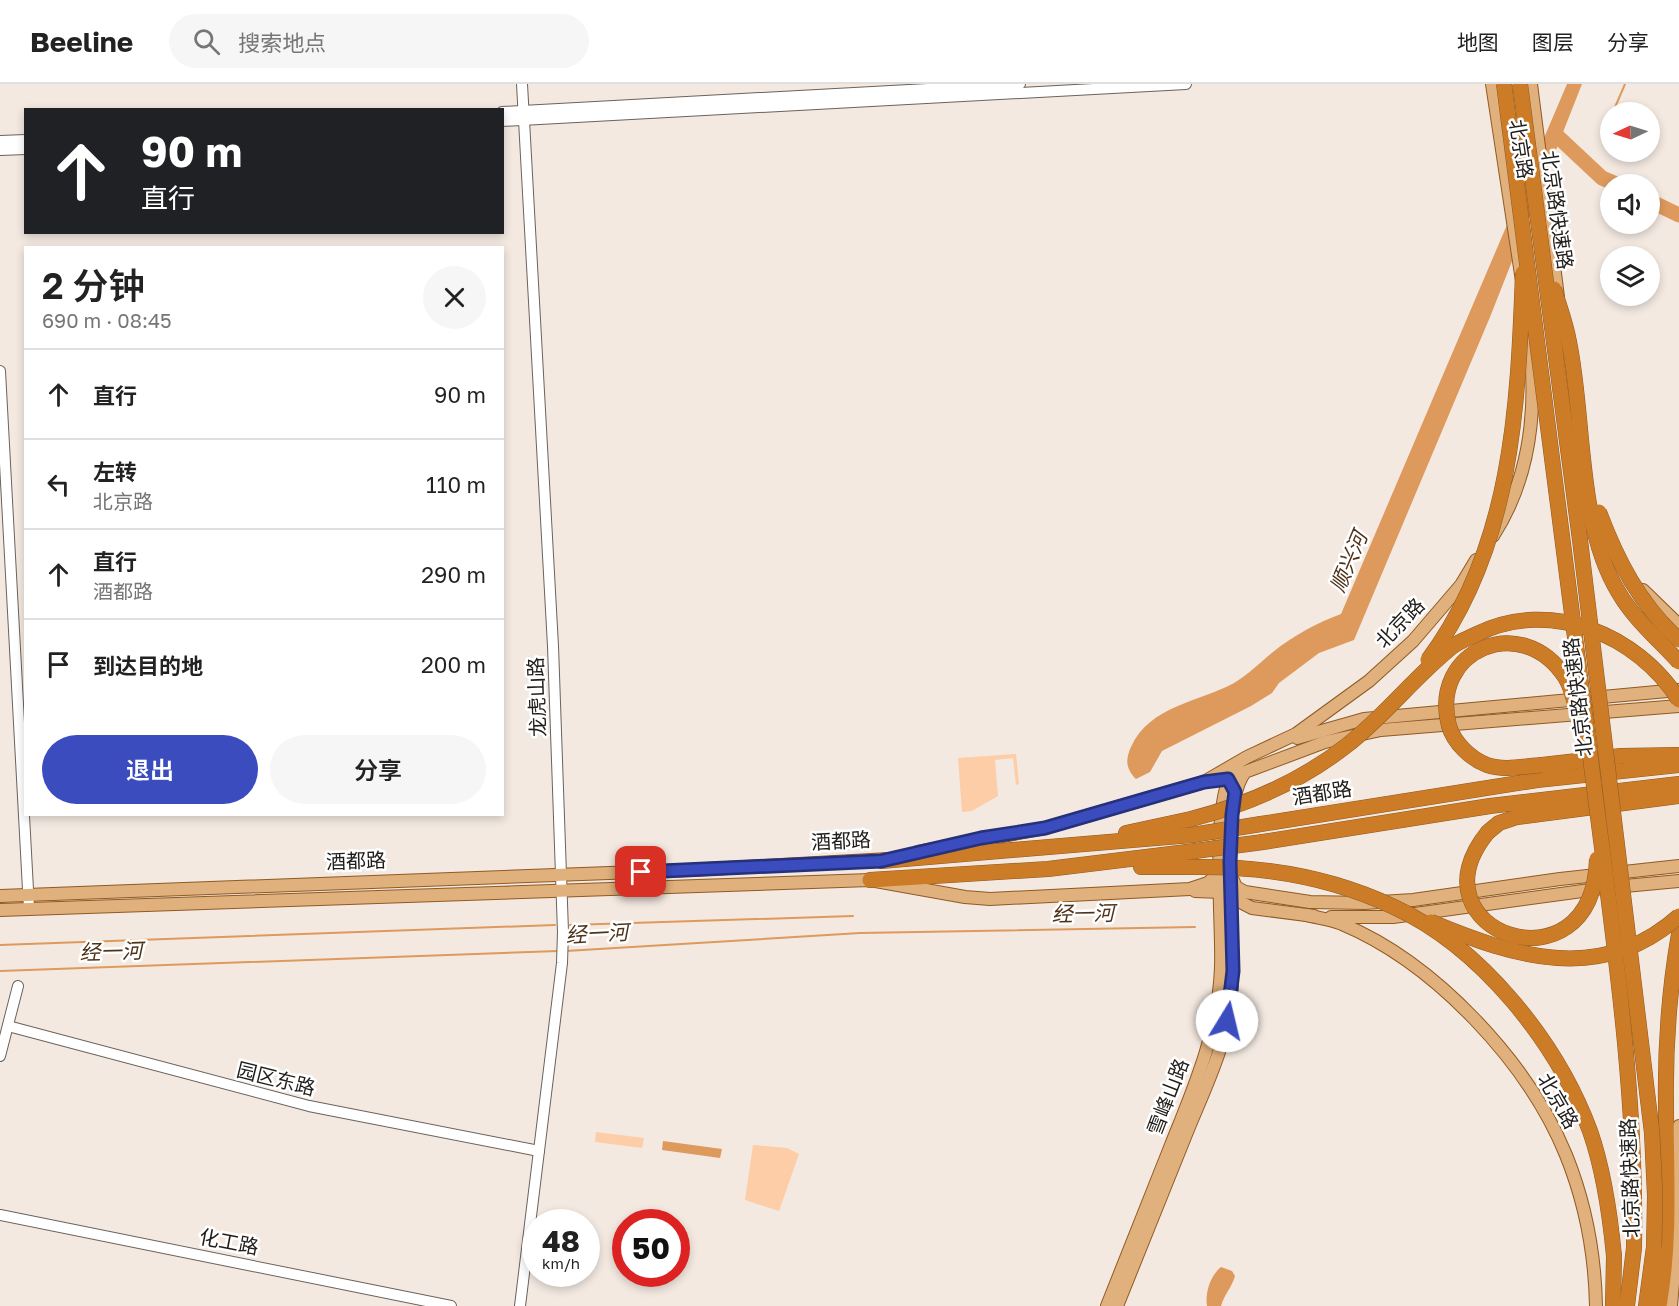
<!DOCTYPE html>
<html lang="zh">
<head>
<meta charset="utf-8">
<style>
	:root { --surface:#fff; --page:#f6f6f6; --text:#222; --muted:#767676; --line:#e0e0e0; --accent:#3b4cbf }
	body { margin:0; font-family:"Golos Text","Noto Sans SC",sans-serif; background:var(--page); color:var(--text); height:100vh; display:flex; flex-direction:column; font-size:22px; white-space:nowrap }
	* { box-sizing:border-box; margin:0 }
	p { font-size:20px; color:var(--muted) }
	.icon { flex:none; width:33px; height:33px; fill:none; stroke:currentColor; stroke-width:2; stroke-linecap:round; stroke-linejoin:round }
	.map { position:relative; flex:1; overflow:hidden }
	.side { position:absolute; left:24px; top:162px; width:480px; height:570px; display:flex; flex-direction:column; background:var(--surface); border-radius:0px; box-shadow:0 3px 9px #0003 }
	.side>* { flex:none }
	.hud { position:absolute; left:24px; top:24px; width:480px; height:126px; border-radius:0px; box-shadow:0 3px 9px #0003; background:#202124; color:#fff; overflow:hidden }
	.needle { width:39px; rotate:266deg }
	.fabs { position:absolute; left:1600px; top:18px; display:grid; gap:12px }
	.fabs a { display:grid; place-items:center; width:60px; height:60px; border-radius:50%; background:var(--surface); box-shadow:0 3px 9px #0003; font-size:30px }
	.speed { position:absolute; left:522px; top:1125px; display:flex; gap:12px; font-size:30px; font-weight:700; text-align:center }
	.speed>* { display:grid; place-content:center; width:78px; height:78px; border-radius:50%; background:var(--surface); box-shadow:0 3px 9px #0003; line-height:1 }
	.speed small { font-size:15px; font-weight:400 }
	.speed .limit { border:9px solid #d22; background:#fff; color:#111 }
	.pin { position:absolute; display:grid; place-items:center; width:51px; height:51px; color:#fff; margin:-26px; border-radius:12px; box-shadow:0 3px 9px #0006 }
	.me { position:absolute; width:66px; margin:-33px; rotate:9deg; stroke-linejoin:round; filter:drop-shadow(0 0 4px #0008) }
	.turn { display:flex; align-items:center; gap:21px; height:126px; padding:0 18px; font-size:27px }
	.turn .icon { width:78px; height:78px; stroke-width:2.5 }
	.turn b { display:block; font-size:42px; line-height:51px }
	.round { display:grid; place-items:center; flex:none; width:63px; height:63px; border-radius:32px; background:var(--page) }
	.headline { display:flex; align-items:center; justify-content:space-between; height:102px; padding:0 18px }
	h1 { font-size:36px; font-weight:600; line-height:45px }
	.cta { display:flex; gap:12px; margin-top:auto; padding:12px 18px }
	.cta a { flex:1; height:69px; border-radius:36px; background:var(--accent); color:#fff; font-size:24px; font-weight:600; line-height:69px; text-align:center }
	.cta a+a { background:var(--page); color:var(--text) }
	ul { padding:0; list-style:none }
	li { display:flex; align-items:center; gap:18px; height:90px; padding:0 18px; border-top:2px solid var(--line) }
	li div { flex:1 }
	li b { display:block; font-size:22px }
	li em { font-style:normal }
	header { display:flex; align-items:center; gap:36px; box-sizing:border-box; height:84px; padding:0 30px; background:var(--surface); border-bottom:2px solid var(--line) }
	header strong { font-size:28px }
	nav { display:flex; gap:33px; margin-inline-start:auto; font-size:21px }
	.search { width:420px; height:54px; background:var(--page); display:flex; align-items:center; gap:15px; box-sizing:border-box; padding:0 21px; border-radius:33px; color:var(--muted); font-size:22px }
	.map>svg:first-child { display:block }
	.green { fill:#fccda7 }
	.water { fill:#de995d }
	.lines { fill:none; stroke-linecap:round; stroke-linejoin:round }
	.stream { stroke:#de995d; stroke-width:2 }
	.river { stroke:#de995d; stroke-width:15 }
	.minor-casing { stroke:#6b625b; stroke-width:12 }
	.major-casing { stroke:#905a22; stroke-width:14 }
	.highway-casing { stroke:#905a22; stroke-width:16 }
	.minor { stroke:#fff; stroke-width:10 }
	.major { stroke:#e0b07d; stroke-width:12 }
	.highway { stroke:#cc7b26; stroke-width:15 }
	.highway-bridge-casing { stroke:#905a22; stroke-width:16; stroke-linecap:butt }
	.highway-bridge { stroke:#cc7b26; stroke-width:15 }
	.route-casing { stroke:#26317c; stroke-width:15 }
	.route { stroke:#3b4cbf; stroke-width:10 }
	.labels { text-anchor:middle; stroke-width:5; stroke-linejoin:round; paint-order:stroke }
	.street-label { font-size:20px; fill:#201d1a; stroke:#fff }
	.water-label { font-size:21px; font-style:italic; fill:#4f3319; stroke:#fff }
</style>
</head>
<body>
<header>
<strong>Beeline</strong>
<div class="search"><svg class="icon" aria-label="search" viewBox="0 0 24 24"><circle cx="10" cy="10" r="6"/><path d="M15 15l6 6"/></svg>搜索地点</div>
<nav><a>地图</a><a>图层</a><a>分享</a></nav>
</header>
<div class="map">
<svg width="1679" height="1222" viewBox="0 0 1679 1222">
	<rect width="100%" height="100%" fill="#f3e9e1"/>
	<g class="green">
		<polygon points="1016,670 1019,700 1016,701 1013,674 995,676 998,712 972,727 962,728 958,674"/>
		<polygon points="596,1048 644,1054 642,1064 595,1058"/>
		<polygon points="753,1061 787,1064 799,1070 779,1127 745,1116"/>
	</g>
	<g class="water">
		<path d="M1567 0H1582L1490 233 1354 556 1319 569 1279 599 1272 609 1251 622 1162 667 1150 688 1136 695C1126 685 1125 676 1131 663 1149 622 1199 618 1234 599 1248 591 1261 578 1273 568 1294 551 1317 539 1341 530Z"/>
		<polygon points="663,1057 722,1065 720,1074 662,1066"/>
		<path d="M1221 1183 1232 1187 1235 1192C1232 1203 1224 1211 1221 1222H1207C1205 1209 1210 1192 1221 1183Z"/>
	</g>
	<g class="lines">
		<g class="stream">
			<polyline points="1613,28 1625,0"/>
			<polyline points="1603,54 1611,34"/>
			<polyline points="570,841 853,832"/>
			<polyline points="0,861 555,841"/>
			<polyline points="566,867 860,849 1195,843"/>
			<polyline points="0,887 558,867"/>
		</g>
		<g class="river">
			<polyline points="1555,50 1602,94 1616,100"/>
			<polyline points="1650,117 1679,131"/>
		</g>
		<g class="minor-casing">
			<g id="minor">
				<polyline points="502,28 1020,0"/>
				<polyline points="502,37 1186,0"/>
				<polyline points="0,57 26,56"/>
				<polyline points="0,66 26,65"/>
				<polyline points="0,287 29,824"/>
				<polyline points="8,942 309,1022 539,1067"/>
				<polyline points="0,972 18,902"/>
				<polyline points="0,1131 451,1222"/>
				<polyline points="520,1222 562,879 563,848 553,562 522,0"/>
			</g>
		</g>
		<g class="major-casing">
			<g id="major">
				<polyline points="1492,0 1522,197"/>
				<polyline points="1531,0 1558,213"/>
				<path d="M1493 452C1537 384 1538 303 1526 226"/>
				<polyline points="1643,506 1679,541"/>
				<polyline points="1297,654 1364,635 1678,606"/>
				<polyline points="918,768 1045,744 1204,698 1247,673 1296,650 1369,597 1413,557 1461,501 1476,476"/>
				<polyline points="1232,794 1236,803 1245,808 1310,818 1364,819 1413,816 1560,795 1679,782"/>
				<polyline points="1614,803 1679,797"/>
				<polyline points="1195,807 1221,808 1252,824 1314,832"/>
				<polyline points="0,812 690,786 889,775"/>
				<polyline points="0,826 870,796 965,813 990,815 1190,805 1208,799 1220,788"/>
				<path d="M1306 831C1318 834 1331 835 1342 840 1435 879 1528 978 1566 1071 1585 1118 1595 1172 1596 1222"/>
				<polyline points="1331,833 1393,833 1597,805"/>
				<path d="M1107 1222C1128 1168 1150 1115 1171 1061 1194 1004 1219 946 1221 883 1223 843 1209 707 1237 682"/>
				<path d="M1117 1222C1140 1164 1164 1106 1187 1048 1204 1006 1227 960 1231 914 1237 862 1217 724 1245 688L1325 658 1381 646 1679 622"/>
				<polyline points="1671,1222 1678,1141 1679,1042"/>
			</g>
		</g>
		<g class="highway-casing">
			<g id="highway">
				<polyline points="1542,681 1621,672 1679,671"/>
				<polyline points="1261,740 1537,696 1679,681"/>
				<polyline points="1488,748 1499,739 1517,733 1679,712"/>
				<polyline points="1126,749 1191,735"/>
				<polyline points="1263,758 1490,722 1679,700"/>
				<polyline points="881,777 1192,751"/>
				<polyline points="1141,783 1195,783"/>
				<polyline points="870,796 1048,785 1195,767"/>
				<polyline points="1613,1222 1614,1172"/>
				<polyline points="1627,1222 1634,1164"/>
				<polyline points="1646,1222 1654,1163"/>
				<path d="M1659 1222C1671 1155 1666 1089 1666 1022 1665 964 1669 907 1679 850"/>
			</g>
		</g>
		<use href="#minor" class="minor"/>
		<use href="#major" class="major"/>
		<use href="#highway" class="highway"/>
		<g class="highway-bridge-casing">
			<g id="highway-bridge">
				<path d="M1504 0C1535 226 1564 452 1591 678 1611 839 1637 1001 1634 1164"/>
				<polyline points="1520,0 1580,456 1652,1049 1655,1112 1654,1163"/>
				<path d="M1554 205C1559 222 1566 240 1569 258 1585 335 1577 441 1619 509 1634 535 1659 556 1679 578"/>
				<path d="M1599 428C1617 476 1640 521 1679 556"/>
				<path d="M1428 576C1512 463 1518 324 1523 189"/>
				<path d="M1542 681C1525 682 1504 687 1487 681 1471 675 1454 659 1449 642 1429 566 1522 527 1565 593 1572 604 1575 619 1578 632"/>
				<path d="M1191 735C1246 721 1301 697 1346 662 1385 632 1415 592 1453 562 1460 557 1469 554 1477 550 1550 514 1637 550 1679 616"/>
				<path d="M1488 748C1406 848 1593 913 1597 775"/>
				<polyline points="1192,751 1261,740"/>
				<polyline points="1195,767 1263,758"/>
				<path d="M1195 783C1263 782 1333 794 1394 823 1481 863 1557 958 1590 1047 1604 1087 1610 1130 1614 1172"/>
				<path d="M1431 838C1515 873 1602 901 1679 832"/>
			</g>
		</g>
		<use href="#highway-bridge" class="highway-bridge"/>
	</g>
	<g class="lines">
		<g class="route-casing">
			<polyline id="route" points="641,788 881,777 981,754 1045,744 1204,698 1228,695 1235,708 1232,731 1230,778 1233,887 1227,937"/>
		</g>
		<use href="#route" class="route"/>
	</g>
	<g class="labels">
		<g class="street-label">
			<text transform="translate(1521 65) rotate(81)" y="7">北京路</text>
			<text transform="translate(1557 126) rotate(82)" y="7">北京路快速路</text>
			<text transform="translate(1400 539) rotate(-46)" y="7">北京路</text>
			<text transform="translate(537 613) rotate(-92)" y="7">龙虎山路</text>
			<text transform="translate(1578 613) rotate(-97)" y="7">北京路快速路</text>
			<text transform="translate(1322 709) rotate(-9)" y="7">酒都路</text>
			<text transform="translate(841 757) rotate(-3)" y="7">酒都路</text>
			<text transform="translate(356 777) rotate(-2)" y="7">酒都路</text>
			<text transform="translate(276 995) rotate(14)" y="7">园区东路</text>
			<text transform="translate(1168 1013) rotate(-69)" y="7">雪峰山路</text>
			<text transform="translate(1558 1017) rotate(60)" y="7">北京路</text>
			<text transform="translate(1630 1094) rotate(-92)" y="7">北京路快速路</text>
			<text transform="translate(229 1158) rotate(11)" y="7">化工路</text>
		</g>
		<g class="water-label">
			<text transform="translate(1349 478) rotate(-67)" y="7">顺兴河</text>
			<text transform="translate(1083 830) rotate(-1)" y="7">经一河</text>
			<text transform="translate(597 850) rotate(-3)" y="7">经一河</text>
			<text transform="translate(111 868) rotate(-2)" y="7">经一河</text>
		</g>
	</g>
</svg>
<div class="fabs">
<a><svg class="needle" viewBox="-14 -14 28 28"><path d="M0-13l5 13h-10z" fill="#e53935"/><path d="M0 13l5-13h-10z" fill="#767676"/></svg></a>
<a><svg class="icon" aria-label="sound" viewBox="0 0 24 24"><path d="M4 9h4l5-4v14l-5-4H4zM17 9q2 3 0 6"/></svg></a>
<a><svg class="icon" aria-label="layers" viewBox="0 0 24 24"><path d="M12 4l9 5-9 5-9-5zM3 14l9 5 9-5"/></svg></a>
</div>
<div class="speed"><div>48<small>km/h</small></div><div class="limit">50</div></div>
<div class="pin" style="left:641px;top:788px;background:#d93025"><svg class="icon" aria-label="arrive" viewBox="0 0 24 24"><path d="M6 21V4h12l-3 4 3 4H6"/></svg></div>
<svg class="me" style="left:1227px;top:937px" viewBox="-20 -20 40 40"><circle r="19" fill="#fff"/><path d="M0-13L10 11 0 6-10 11z" fill="#3b4cbf"/></svg>
<div class="hud">
<div class="turn"><svg class="icon" aria-label="ahead" viewBox="0 0 24 24"><path d="M12 20V5M6 11l6-6 6 6"/></svg><div><b>90 m</b>直行</div></div>
</div>
<section class="side">
<div class="headline"><div><h1>2 分钟</h1><p>690 m · 08:45</p></div><a class="round"><svg class="icon" aria-label="close" viewBox="0 0 24 24"><path d="M6 6l12 12M18 6L6 18"/></svg></a></div>
<ul>
<li><svg class="icon" aria-label="ahead" viewBox="0 0 24 24"><path d="M12 20V5M6 11l6-6 6 6"/></svg><div><b>直行</b></div><em>90 m</em></li>
<li><svg class="icon" aria-label="left" viewBox="0 0 24 24"><path d="M17 20v-9H6M10 6l-5 5 5 5"/></svg><div><b>左转</b><p>北京路</p></div><em>110 m</em></li>
<li><svg class="icon" aria-label="ahead" viewBox="0 0 24 24"><path d="M12 20V5M6 11l6-6 6 6"/></svg><div><b>直行</b><p>酒都路</p></div><em>290 m</em></li>
<li><svg class="icon" aria-label="arrive" viewBox="0 0 24 24"><path d="M6 21V4h12l-3 4 3 4H6"/></svg><div><b>到达目的地</b></div><em>200 m</em></li>
</ul>
<div class="cta"><a>退出</a><a>分享</a></div>
</section>
</div>
</body>
</html>
